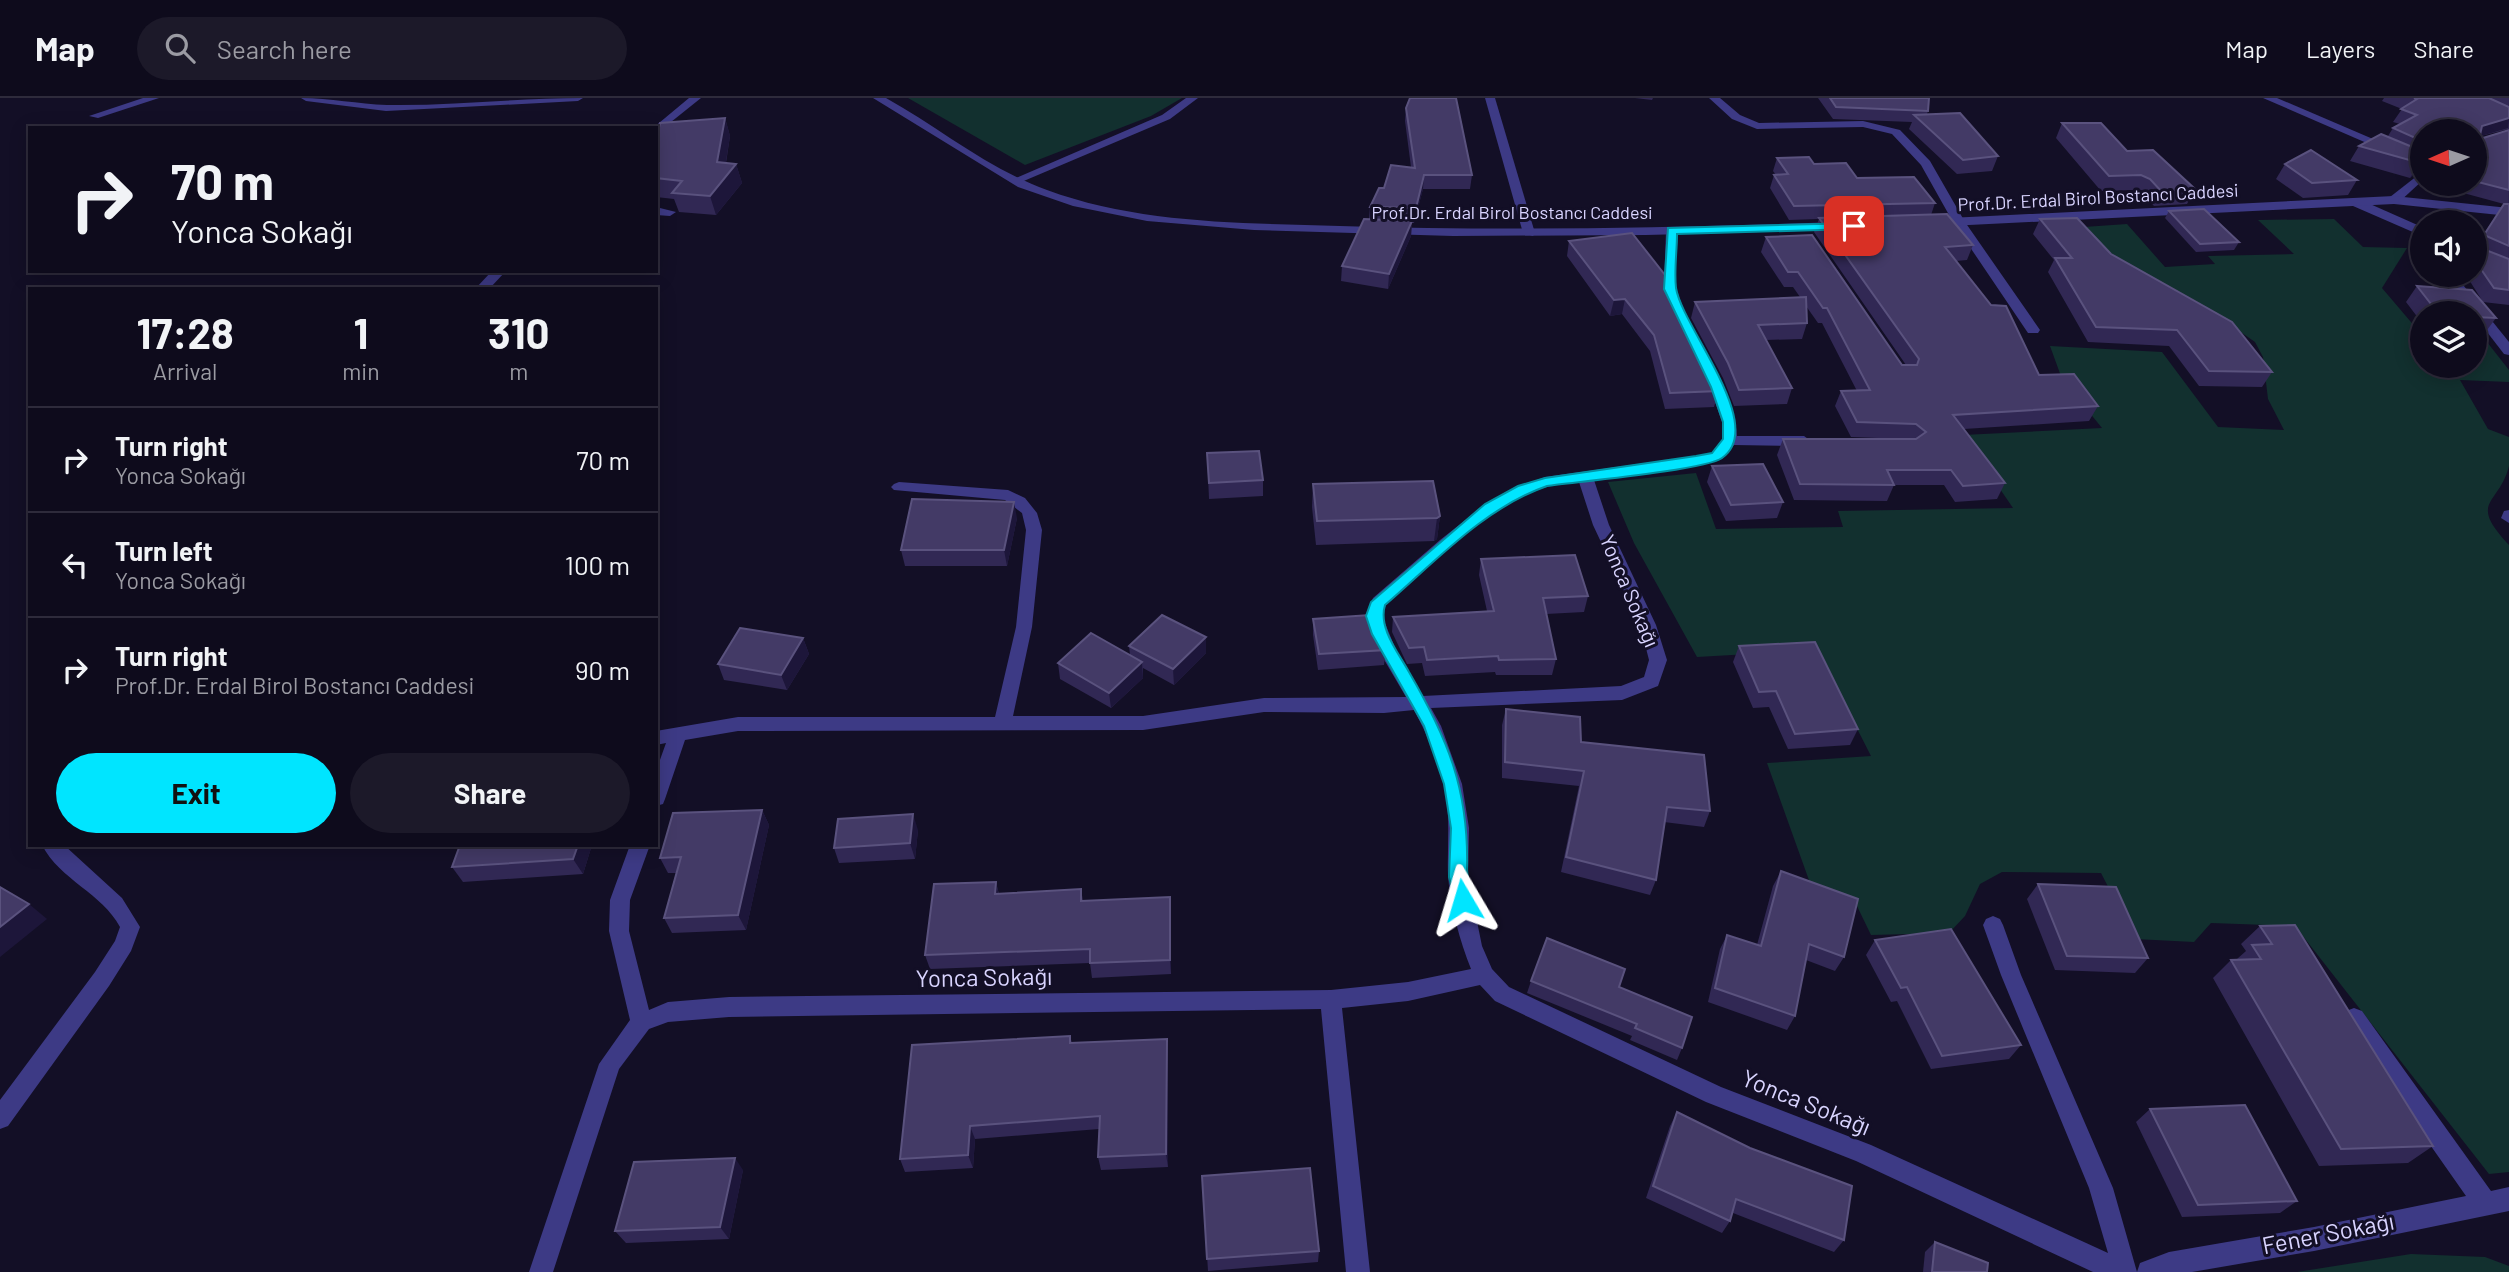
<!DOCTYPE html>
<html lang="en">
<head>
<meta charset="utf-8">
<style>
	:root { --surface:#0e0b1c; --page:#1c1929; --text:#f1f3f6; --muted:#9b9ba3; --line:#2e2b3b; --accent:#00e5ff }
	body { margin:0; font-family:Barlow,sans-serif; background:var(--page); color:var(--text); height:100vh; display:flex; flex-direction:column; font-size:26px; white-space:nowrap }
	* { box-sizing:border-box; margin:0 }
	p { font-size:23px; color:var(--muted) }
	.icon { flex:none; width:38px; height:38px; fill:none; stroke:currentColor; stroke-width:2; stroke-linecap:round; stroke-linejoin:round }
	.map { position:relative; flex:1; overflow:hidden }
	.details { position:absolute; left:28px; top:189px; width:630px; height:560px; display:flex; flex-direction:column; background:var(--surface); border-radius:0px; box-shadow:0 4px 18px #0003,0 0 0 2px var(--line) }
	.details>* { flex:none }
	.banner { position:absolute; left:28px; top:28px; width:630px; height:147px; border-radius:0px; box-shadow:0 4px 18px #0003,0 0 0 2px var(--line); background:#0e0b1c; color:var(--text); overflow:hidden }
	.needle { width:46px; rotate:267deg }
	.fabs { position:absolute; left:2410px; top:21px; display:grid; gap:14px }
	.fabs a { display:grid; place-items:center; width:77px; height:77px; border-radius:50%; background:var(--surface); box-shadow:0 4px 18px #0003,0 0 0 2px var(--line); font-size:35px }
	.pin { position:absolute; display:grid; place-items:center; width:60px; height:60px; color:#fff; margin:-30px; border-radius:14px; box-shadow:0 4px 10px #0006 }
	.me { position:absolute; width:77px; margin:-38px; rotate:353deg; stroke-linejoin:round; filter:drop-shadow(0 0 5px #0008) }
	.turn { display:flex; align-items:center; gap:24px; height:147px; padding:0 28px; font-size:32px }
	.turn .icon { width:91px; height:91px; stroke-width:2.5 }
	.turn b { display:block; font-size:49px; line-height:60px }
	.eta { display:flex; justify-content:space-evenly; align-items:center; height:119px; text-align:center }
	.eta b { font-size:42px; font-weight:700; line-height:49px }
	.button { display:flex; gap:14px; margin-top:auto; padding:14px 28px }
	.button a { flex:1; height:80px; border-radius:42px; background:var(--accent); color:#111; font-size:28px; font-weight:700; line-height:80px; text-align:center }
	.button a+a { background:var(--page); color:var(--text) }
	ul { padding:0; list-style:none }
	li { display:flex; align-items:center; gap:21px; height:105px; padding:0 28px; border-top:2px solid var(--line) }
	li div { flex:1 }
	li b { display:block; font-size:26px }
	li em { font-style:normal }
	header { display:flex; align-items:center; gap:42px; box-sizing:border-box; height:98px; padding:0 35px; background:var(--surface); border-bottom:2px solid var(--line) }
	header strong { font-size:33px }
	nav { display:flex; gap:38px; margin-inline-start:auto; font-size:24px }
	.search { width:490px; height:63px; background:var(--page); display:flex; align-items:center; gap:18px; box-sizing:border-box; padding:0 24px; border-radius:38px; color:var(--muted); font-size:26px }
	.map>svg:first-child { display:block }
	.green { fill:#12302f }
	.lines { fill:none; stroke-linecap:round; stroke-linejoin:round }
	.minor { fill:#3d3a85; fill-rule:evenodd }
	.tertiary { fill:#3d3a85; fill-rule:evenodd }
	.wall { fill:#312854 }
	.shaded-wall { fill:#1d163a }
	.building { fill:#433a66; stroke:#5a527e; stroke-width:2 }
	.route { fill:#00e5ff; stroke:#0095a6; stroke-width:2 }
	.labels { text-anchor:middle; stroke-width:6; stroke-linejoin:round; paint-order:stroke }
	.far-street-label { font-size:18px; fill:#d9d4ff; stroke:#130f26 }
	.street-label { font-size:21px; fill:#d9d4ff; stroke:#130f26 }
	.near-street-label { font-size:24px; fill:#d9d4ff; stroke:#130f26 }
</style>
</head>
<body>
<header>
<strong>Map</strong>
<div class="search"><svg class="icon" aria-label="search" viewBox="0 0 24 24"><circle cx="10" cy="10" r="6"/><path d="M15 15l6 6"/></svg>Search here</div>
<nav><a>Map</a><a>Layers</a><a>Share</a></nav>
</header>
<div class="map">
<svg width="2509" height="1174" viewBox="0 0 2509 1174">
	<rect width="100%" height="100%" fill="#130f26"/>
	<g class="green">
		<polygon points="908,0 1182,0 1151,18 1025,67"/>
		<path d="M2334 121 2363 149 2407 150 2382 190 2422 237V268H2474L2475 243 2487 244 2509 272V284L2460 282 2488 331 2509 339C2509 348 2509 360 2509 368 2499 408 2467 402 2509 447V1074L2489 1076 2295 828 2211 825 2194 844 2135 841 2101 775 2002 774 1980 786 1965 818 1949 835 1871 837 1856 806 1810 785 1767 665 1871 658 1817 552 1697 559 1634 445 1608 384 1696 375 1716 431 1843 429 1838 413 2013 410 1963 337 2102 330 2062 281 2050 248 2162 254 2218 329 2284 332 2268 301 2263 259 2255 244 2199 205 2116 160 2084 129 2127 126 2165 169 2215 166 2208 158 2294 156 2258 122Z"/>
		<polygon points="2411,1156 2485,1159 2509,1168 2509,1174 2297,1174"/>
	</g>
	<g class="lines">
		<g class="minor">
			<polygon points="143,0 159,0 98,20 89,18"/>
			<polygon points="689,0 701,0 656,36 656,30 653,30"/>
			<polygon points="1186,0 1198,0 1170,21 1019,85 1009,83 1162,17"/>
			<polygon points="1485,0 1495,0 1535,135 1533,138 1523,135"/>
			<polygon points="1709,0 1720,0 1740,17 1759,25 1863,23 1900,32 1930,63 1965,124 2040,232 2038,235 2028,235 1953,124 1921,67 1892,36 1863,29 1757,31 1732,21"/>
			<polygon points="2263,0 2277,0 2422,62 2422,69"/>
			<polygon points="2422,74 2422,83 2398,105 2390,105 2390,99"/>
			<polygon points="2353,102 2361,102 2422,129 2422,138 2353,108"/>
			<polygon points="656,109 676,114 670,118 656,117"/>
			<path d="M1672 129 1678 133C1678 151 1672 176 1677 193 1692 242 1734 284 1737 338H1804L1811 343 1804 348 1734 347 1722 361 1717 363 1594 382 1609 427 1656 527 1667 562 1658 588 1622 602 1431 610 1441 628 1462 686 1469 730 1468 779 1482 848 1492 871 1509 889 1721 989 1871 1047 2108 1155 2089 1090 2001 877 1983 827 1986 821 1993 818 2000 821 2003 827 2021 877 2113 1090 2137 1174 2140 1165 2169 1154 2314 1129 2466 1098 2346 927 2343 920 2346 913 2354 910 2362 913 2491 1093 2509 1089V1113L2314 1153 2192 1174H2093L1856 1063 1706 1004 1495 903 1480 887 1408 903 1342 910 1370 1174H1346L1321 911 729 919 668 924 649 931 619 971 553 1174H529L599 966 630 922 609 833 610 802 630 747H650L630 802 629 833 649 912 668 904 729 899 1331 892 1408 884 1471 871C1460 843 1450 808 1448 778 1447 747 1451 717 1444 686 1438 661 1426 634 1414 612L1384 615 1264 614 1143 632 738 633 685 642 665 701 663 706 656 708V673L666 645 656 647V633L738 619H995L1016 529 1026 432 1022 415 1005 402 894 392 891 389 894 386 899 384 1008 392 1025 400 1037 415 1042 432 1032 529 1013 618H1143L1264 600 1406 599 1379 553 1366 518 1373 500 1440 442 1477 413 1518 389 1545 379 1696 358 1712 355 1723 341 1722 324 1710 289 1664 191 1666 133ZM1579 384 1593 427 1640 527 1649 562 1644 579 1621 588 1423 598 1396 552 1382 518 1386 507C1430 466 1489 406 1547 389 1557 386 1569 386 1579 384Z"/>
			<polygon points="492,173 506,173 489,191 475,191"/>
			<polygon points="2443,177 2455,177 2509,244 2509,257 2504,256"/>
			<polygon points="2509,412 2509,425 2501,420 2504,413"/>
			<path d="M42 747H64L122 800 140 829 131 853 109 888 8 1028 0 1031V1002L95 874 115 843 120 829C102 795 60 782 42 747Z"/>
		</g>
		<g class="tertiary">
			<path d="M301 0C330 0 358 6 387 7 453 8 518 0 583 0L578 3 386 13 306 3Z"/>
			<path d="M873 0H886C940 30 988 71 1047 92 1139 126 1243 125 1340 128 1506 133 1672 130 1838 124L1844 128 1838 132 1646 137 1453 138 1254 132 1147 123 1073 108 1018 89Z"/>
			<polygon points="2394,98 2509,110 2509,118 2394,106 1929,129 1923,125 1929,121"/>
		</g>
	</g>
	<g class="wall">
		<polygon points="1635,0 1653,0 1652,2"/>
		<polygon points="1818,0 1929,0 1928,13 1927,16 1998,58 1992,73 1957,76 1909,31 1912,24 1833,21"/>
		<polygon points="2384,0 2509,0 2509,31 2481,38 2483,40 2509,32 2509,207 2483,204 2466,177 2474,177 2474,150 2504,106 2430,86 2474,86 2474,33 2422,33 2422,71 2410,80 2350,63 2359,48 2388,38 2393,30 2400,26 2393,24 2402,11 2382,3"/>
		<polygon points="1406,10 1472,77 1470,91 1423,91 1414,125 1412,125 1411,138 1388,191 1341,183 1342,168 1369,121 1370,109 1384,90 1411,69 1405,23"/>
		<polygon points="725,20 730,38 726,65 736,66 742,85 716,117 679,114 674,101 656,99 656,41"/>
		<polygon points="2062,25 2127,53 2195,91 2187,106 2154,108 2143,96 2134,92 2101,93 2056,40"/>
		<polygon points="1777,60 1814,66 1935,105 1931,117 1973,147 1967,162 1956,163 2039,277 2098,308 2089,323 1964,331 2005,385 1997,401 1955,404 1944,387 1894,387 1887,403 1794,402 1777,357 1783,341 1904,341 1851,339 1835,308 1841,293 1857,293 1822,225 1818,225 1806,208 1807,225 1802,241 1766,242 1792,290 1787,306 1734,308 1723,280 1691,220 1695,204 1800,199 1793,189 1784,189 1761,154 1766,139 1902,267 1906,267 1814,134 1819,121 1789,122 1770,90 1774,77 1776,77 1773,73"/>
		<polygon points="2285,66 2357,82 2348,97 2303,100 2276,81"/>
		<polygon points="2169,113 2239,144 2234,152 2196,154 2165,120"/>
		<polygon points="2040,121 2111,156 2272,274 2262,289 2199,288 2169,248 2088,244 2048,174 2054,162 2033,136"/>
		<polygon points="1569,143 1719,293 1714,309 1665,311 1650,253 1622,216 1610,218 1567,158"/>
		<polygon points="2417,188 2496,220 2484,236 2474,235 2474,215 2422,215 2422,225 2406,204"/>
		<polygon points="1207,355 1263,382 1263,398 1209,401"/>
		<polygon points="1712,368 1783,404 1777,420 1726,423 1707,384"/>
		<polygon points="1313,386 1440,418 1437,441 1434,443 1316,447 1312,409"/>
		<polygon points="1017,420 1007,468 905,468 901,452"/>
		<polygon points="1481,461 1588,498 1584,514 1546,516 1556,561 1552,577 1496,577 1495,574 1425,578 1422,565 1407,566 1392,534 1393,519 1487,513 1479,477"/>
		<polygon points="1313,521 1386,552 1384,567 1318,572 1313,537"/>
		<polygon points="803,540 809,556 787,592 724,582 718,566"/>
		<polygon points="1129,548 1206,555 1174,587 1143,570 1143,580 1111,610 1060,581 1058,565 1130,557"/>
		<polygon points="1739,548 1858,631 1850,647 1788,651 1769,609 1753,610 1733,564"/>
		<polygon points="1506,611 1581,644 1710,713 1704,729 1664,724 1656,782 1650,797 1561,774 1579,688 1502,680 1502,627"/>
		<polygon points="762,712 769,727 746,832 672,835 664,820 676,775 668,775 660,760"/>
		<polygon points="918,732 915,761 839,765 834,750"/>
		<polygon points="460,747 592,747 583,776 463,784 452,769"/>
		<polygon points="1781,773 1844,859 1835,873 1806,862 1795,918 1787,932 1708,904 1720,851 1727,837 1757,847 1773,788"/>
		<polygon points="996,784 999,796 1081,791 1083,803 1171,814 1171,876 1092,880 1090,865 930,871 925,857"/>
		<polygon points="2038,786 2148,860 2135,875 2055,872 2027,801"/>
		<polygon points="2260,828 2433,1048 2408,1065 2319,1068 2213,880 2231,862 2237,861 2246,853 2241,846"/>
		<polygon points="1875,842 2021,947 2009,961 1931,971 1897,903 1891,904 1866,857"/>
		<polygon points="1531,883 1619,889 1682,950 1677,962 1630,942 1632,938 1527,895"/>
		<polygon points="1070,938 1072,945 1168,955 1168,1069 1101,1072 1098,1059 1099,1031 975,1041 973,1070 905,1074 900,1061"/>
		<polygon points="2150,1011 2297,1103 2280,1115 2182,1119 2136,1024"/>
		<polygon points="1677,1014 1844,1142 1834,1154 1733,1115 1730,1123 1722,1135 1646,1100 1670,1028"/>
		<polygon points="743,1072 729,1141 626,1145 615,1133"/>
		<polygon points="1202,1078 1319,1153 1318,1164 1208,1173"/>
		<polygon points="1935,1144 1987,1174 1923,1174 1925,1154"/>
	</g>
	<g class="shaded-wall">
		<polygon points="725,20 730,38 723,82 736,66 742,85 716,117 710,98"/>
		<polygon points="2509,20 2508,30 2474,40 2482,28"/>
		<polygon points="2422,64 2422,71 2410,80 2420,65"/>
		<polygon points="1424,77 1423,91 1414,125 1416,110"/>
		<polygon points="1412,123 1411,138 1388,191 1389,176"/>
		<polygon points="1625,201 1622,216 1610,218 1614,202"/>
		<polygon points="1014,404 1017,420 1007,468 1004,452"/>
		<polygon points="1440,418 1437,441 1434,443 1437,420"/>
		<polygon points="1206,539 1206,555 1174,587 1173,571"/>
		<polygon points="803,540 809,556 787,592 781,577"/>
		<polygon points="1142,564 1143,580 1111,610 1109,595"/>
		<polygon points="762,712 769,727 746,832 738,817"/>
		<polygon points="913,716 918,732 915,761 910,745"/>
		<polygon points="578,747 592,747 583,776 573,761"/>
		<polygon points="996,784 999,799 995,796"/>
		<polygon points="1170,799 1171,814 1171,876 1170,862"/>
		<polygon points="29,806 47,821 0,859 0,829"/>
		<polygon points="1167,941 1168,955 1168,1069 1166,1056"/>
		<polygon points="970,1028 975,1041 973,1070 968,1057"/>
		<polygon points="735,1060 743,1072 729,1141 720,1129"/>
	</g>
	<g class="building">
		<polygon points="1410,0 1456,0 1472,77 1424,77 1416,110 1370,109 1379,90 1384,90 1391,67 1415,70 1406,10"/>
		<polygon points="1830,0 1929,0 1928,13 1836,9"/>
		<polygon points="2414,0 2489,0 2509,9 2509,20 2482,28 2480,37 2483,40 2509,32 2509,92 2474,83 2474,33 2422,33 2422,43 2393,30 2417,17 2401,11 2417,1"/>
		<polygon points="1960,15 1998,58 1963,62 1914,17"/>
		<polygon points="725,20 717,64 736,66 710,98 672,95 682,83 656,80 656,41 660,25"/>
		<polygon points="2062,25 2101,25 2127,53 2153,52 2195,91 2161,93 2150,81 2141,77 2109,78"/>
		<polygon points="2381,36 2422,53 2422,64 2420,65 2359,48"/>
		<polygon points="2311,52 2357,82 2312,85 2285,66"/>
		<polygon points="1809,59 1814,66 1846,65 1857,80 1914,79 1935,105 1794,108 1774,77 1788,76 1777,60"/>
		<polygon points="2504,106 2509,106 2509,148 2484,137"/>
		<polygon points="2204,111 2239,144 2200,146 2169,113"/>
		<polygon points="1947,116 1973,147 1945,149 1991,207 2006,208 2039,277 2074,276 2098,308 1953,317 2005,385 1963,388 1951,372 1887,372 1894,387 1800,386 1783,341 1916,341 1926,334 1916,326 1857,324 1841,293 1870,292 1827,210 1823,210 1798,174 1788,174 1766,139 1812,137 1902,267 1917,267 1919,261 1819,120"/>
		<polygon points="2077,120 2111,156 2232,224 2272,274 2209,273 2177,232 2096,229 2055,160 2072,160 2040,121"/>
		<polygon points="1364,121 1412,123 1389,176 1342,168"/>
		<polygon points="1632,135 1665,177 1719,293 1670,295 1654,237 1625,201 1614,202 1569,143"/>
		<polygon points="2481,141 2483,151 2509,161 2509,192 2494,190 2474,161 2474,151"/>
		<polygon points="2417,188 2472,192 2496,220 2474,219 2474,215 2438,215"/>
		<polygon points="1806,199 1807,225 1758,227 1792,290 1739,292 1728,265 1695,204"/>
		<polygon points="1259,353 1263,382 1209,385 1207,355"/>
		<polygon points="1763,366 1783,404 1731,407 1712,368"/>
		<polygon points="1433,383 1440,418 1437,420 1317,423 1313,386"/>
		<polygon points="912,401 1014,404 1004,452 901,452"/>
		<polygon points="1575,457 1588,498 1543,500 1556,561 1499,562 1498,558 1427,562 1424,549 1409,550 1393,519 1494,513 1481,461"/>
		<polygon points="1162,517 1206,539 1173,571 1129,548"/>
		<polygon points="1370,517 1386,552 1319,556 1313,521"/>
		<polygon points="740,530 803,540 781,577 718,566"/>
		<polygon points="1091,535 1142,564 1109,595 1058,565"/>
		<polygon points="1815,544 1858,631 1795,636 1776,593 1759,594 1739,548"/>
		<polygon points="1506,611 1580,619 1581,644 1704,657 1710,713 1667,709 1656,782 1566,759 1584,673 1505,664"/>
		<polygon points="762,712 738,817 664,820 681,759 660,760 673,715"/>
		<polygon points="913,716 910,745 834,750 838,721"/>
		<polygon points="460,747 578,747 573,761 452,769"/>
		<polygon points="1781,773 1858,801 1844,859 1809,846 1795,918 1715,890 1727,837 1761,848"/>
		<polygon points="996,784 995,796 1081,791 1081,803 1170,799 1170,862 1090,865 1090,851 925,857 934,786"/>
		<polygon points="2038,786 2116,789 2148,860 2067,858"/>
		<polygon points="0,789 29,806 0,829"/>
		<polygon points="2295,827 2433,1048 2341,1051 2231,862 2261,861 2252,847 2272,846 2260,828"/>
		<polygon points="1951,831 2021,947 1942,958 1907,889 1901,890 1875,842"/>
		<polygon points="1547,840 1625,871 1619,889 1692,919 1682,950 1635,930 1637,926 1531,883"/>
		<polygon points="1070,938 1070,945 1167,941 1166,1056 1098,1059 1100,1018 970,1028 968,1057 900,1061 912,947"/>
		<polygon points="2245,1007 2297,1103 2198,1107 2150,1011"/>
		<polygon points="1677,1014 1750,1050 1852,1088 1844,1142 1736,1101 1730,1123 1653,1088"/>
		<polygon points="735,1060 720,1129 615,1133 634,1064"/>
		<polygon points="1310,1070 1319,1153 1207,1161 1202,1078"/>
		<polygon points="1935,1144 1988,1165 1987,1174 1932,1174"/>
	</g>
	<path class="route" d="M1858 125V130L1854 131 1677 136C1677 153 1674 173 1676 190 1682 229 1768 328 1722 360 1706 372 1575 384 1547 388 1484 410 1436 463 1385 507 1378 530 1398 554 1409 574 1448 641 1469 692 1467 771 1467 782 1474 797 1469 807H1456L1449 779 1451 730 1444 686 1424 628 1372 536 1366 518 1371 504 1485 406 1518 388 1545 380 1696 358 1712 355 1723 341V324L1711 289 1664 191 1668 130Z"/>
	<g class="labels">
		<g class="far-street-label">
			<text transform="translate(2098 100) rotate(-3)" y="6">Prof.Dr. Erdal Birol Bostancı Caddesi</text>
			<text x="1512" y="121">Prof.Dr. Erdal Birol Bostancı Caddesi</text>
		</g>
		<g class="street-label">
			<text transform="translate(1629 493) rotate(67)" y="7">Yonca Sokağı</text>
		</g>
		<g class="near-street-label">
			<text transform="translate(984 880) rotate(-1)" y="8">Yonca Sokağı</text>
			<text transform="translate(1806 1005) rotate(22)" y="8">Yonca Sokağı</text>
			<text transform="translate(2328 1136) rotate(-11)" y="8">Fener Sokağı</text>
		</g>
	</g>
</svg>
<div class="fabs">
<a><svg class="needle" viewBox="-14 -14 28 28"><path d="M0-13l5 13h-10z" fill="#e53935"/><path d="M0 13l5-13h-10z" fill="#9b9ba3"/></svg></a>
<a><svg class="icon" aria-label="sound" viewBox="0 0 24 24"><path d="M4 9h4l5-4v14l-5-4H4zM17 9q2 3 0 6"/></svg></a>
<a><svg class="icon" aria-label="layers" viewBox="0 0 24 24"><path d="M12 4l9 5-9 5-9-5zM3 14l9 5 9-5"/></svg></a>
</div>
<div class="pin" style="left:1854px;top:128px;background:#d93025"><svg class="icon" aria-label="arrive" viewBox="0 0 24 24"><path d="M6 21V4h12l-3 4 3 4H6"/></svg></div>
<svg class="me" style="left:1463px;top:802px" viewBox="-20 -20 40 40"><path d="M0-17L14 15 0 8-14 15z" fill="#00e5ff" stroke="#fff" stroke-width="4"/></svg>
<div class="banner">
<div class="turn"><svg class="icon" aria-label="right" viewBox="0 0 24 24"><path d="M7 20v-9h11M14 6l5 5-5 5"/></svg><div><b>70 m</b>Yonca Sokağı</div></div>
</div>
<section class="details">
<div class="eta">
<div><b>17:28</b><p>Arrival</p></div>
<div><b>1</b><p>min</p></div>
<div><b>310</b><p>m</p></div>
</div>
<ul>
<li><svg class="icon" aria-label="right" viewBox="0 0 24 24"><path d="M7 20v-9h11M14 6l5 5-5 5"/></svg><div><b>Turn right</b><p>Yonca Sokağı</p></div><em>70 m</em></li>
<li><svg class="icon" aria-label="left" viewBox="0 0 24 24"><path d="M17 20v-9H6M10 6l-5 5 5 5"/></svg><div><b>Turn left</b><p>Yonca Sokağı</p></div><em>100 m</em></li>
<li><svg class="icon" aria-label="right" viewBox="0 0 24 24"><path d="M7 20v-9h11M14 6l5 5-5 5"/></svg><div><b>Turn right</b><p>Prof.Dr. Erdal Birol Bostancı Caddesi</p></div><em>90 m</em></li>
</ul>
<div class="button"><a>Exit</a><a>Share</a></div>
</section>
</div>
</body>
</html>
